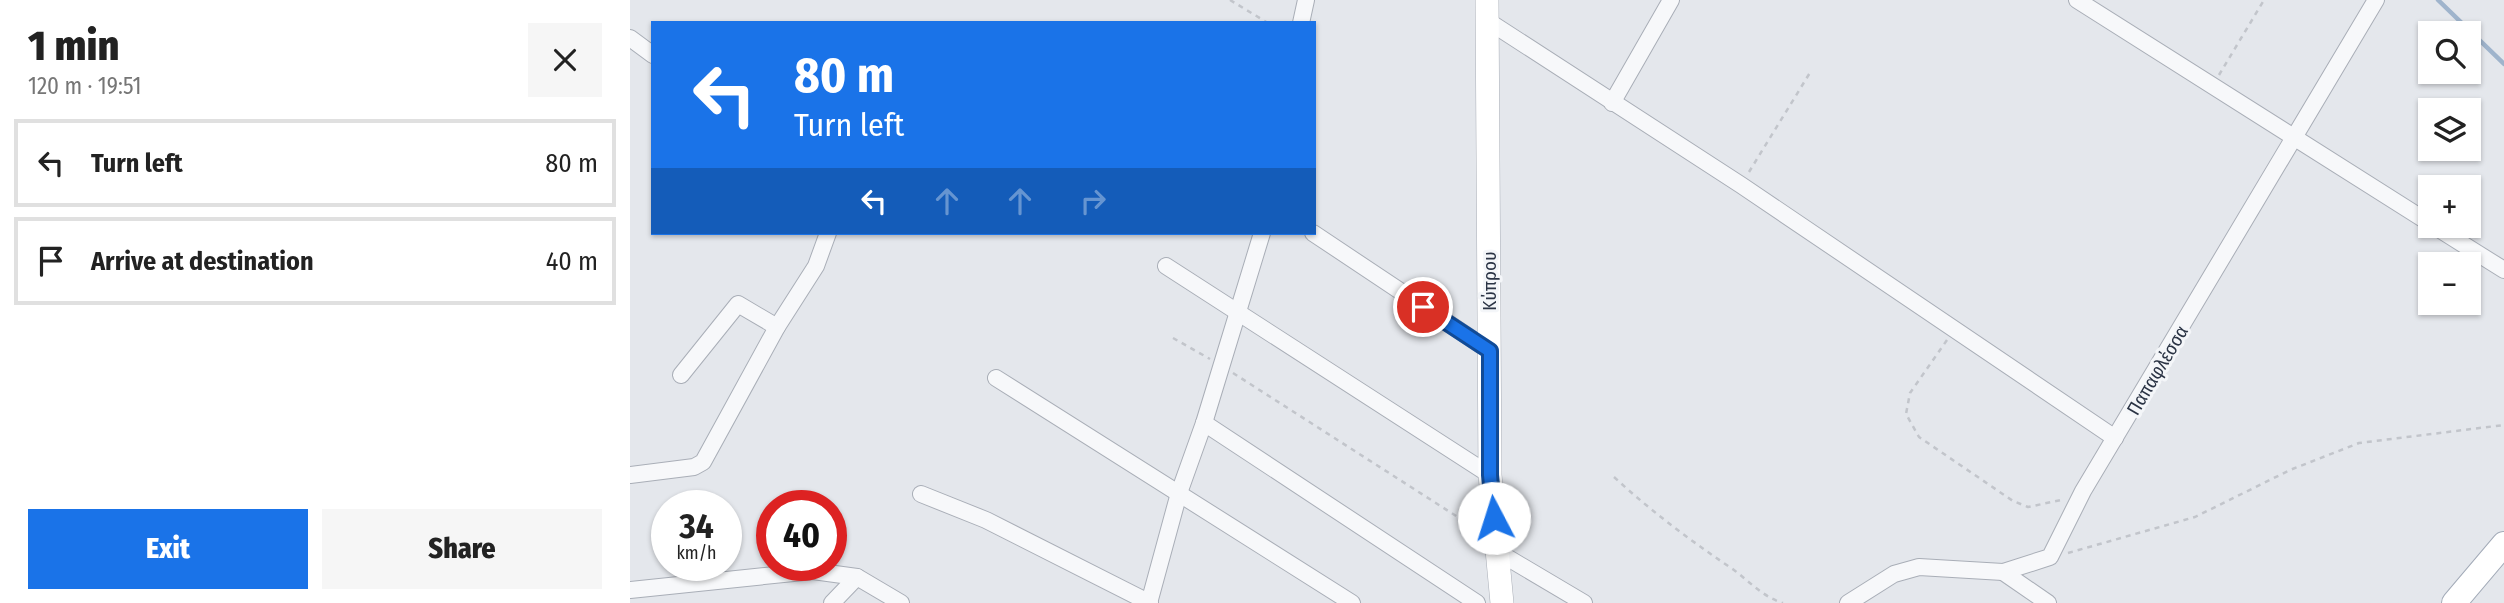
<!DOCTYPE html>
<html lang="en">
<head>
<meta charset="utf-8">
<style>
	:root { --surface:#fff; --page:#f6f6f6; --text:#222; --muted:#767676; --line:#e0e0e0; --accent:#1a73e8 }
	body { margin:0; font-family:"Fira Sans Condensed",sans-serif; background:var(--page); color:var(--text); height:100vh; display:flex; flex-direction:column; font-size:26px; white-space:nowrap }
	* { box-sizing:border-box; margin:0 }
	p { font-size:23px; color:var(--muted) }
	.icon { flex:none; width:38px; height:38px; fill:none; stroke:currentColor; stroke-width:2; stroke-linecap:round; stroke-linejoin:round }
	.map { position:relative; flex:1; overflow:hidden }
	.drawer { display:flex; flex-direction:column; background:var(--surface); width:630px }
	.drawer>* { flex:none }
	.guide { position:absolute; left:21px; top:21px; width:665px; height:214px; border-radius:0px; box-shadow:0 2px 5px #0004; background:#1a73e8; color:#fff; overflow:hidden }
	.buttons { position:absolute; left:1788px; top:21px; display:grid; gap:14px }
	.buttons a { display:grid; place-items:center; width:63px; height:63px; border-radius:0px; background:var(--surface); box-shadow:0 2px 5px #0004; font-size:35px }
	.speed { position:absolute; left:21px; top:490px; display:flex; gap:14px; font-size:35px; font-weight:700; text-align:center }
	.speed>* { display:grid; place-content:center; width:91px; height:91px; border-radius:50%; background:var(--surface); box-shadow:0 2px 5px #0004; line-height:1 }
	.speed small { font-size:18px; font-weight:400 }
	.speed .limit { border:10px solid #d22; background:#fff; color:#111 }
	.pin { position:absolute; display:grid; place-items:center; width:60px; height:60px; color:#fff; margin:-30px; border:4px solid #fff; border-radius:50%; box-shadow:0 2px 7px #0007 }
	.me { position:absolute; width:77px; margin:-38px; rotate:355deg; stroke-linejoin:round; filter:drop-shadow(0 0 5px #0008) }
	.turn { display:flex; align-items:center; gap:24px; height:147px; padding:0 28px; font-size:32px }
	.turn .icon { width:91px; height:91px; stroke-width:2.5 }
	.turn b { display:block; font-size:49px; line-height:60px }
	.lanes { display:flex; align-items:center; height:66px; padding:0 28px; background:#0003; justify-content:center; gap:35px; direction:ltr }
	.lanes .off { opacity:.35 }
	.round { display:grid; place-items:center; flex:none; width:74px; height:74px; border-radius:0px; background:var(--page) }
	.headline { display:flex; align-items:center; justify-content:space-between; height:119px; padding:0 28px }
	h1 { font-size:42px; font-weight:800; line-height:52px }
	.action { display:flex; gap:14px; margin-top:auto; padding:14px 28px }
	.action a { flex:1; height:80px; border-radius:0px; background:var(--accent); color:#fff; font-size:28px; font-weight:800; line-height:80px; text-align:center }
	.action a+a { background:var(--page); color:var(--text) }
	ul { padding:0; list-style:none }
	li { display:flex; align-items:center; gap:21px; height:88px; margin:0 14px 10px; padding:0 14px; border:4px solid var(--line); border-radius:0px }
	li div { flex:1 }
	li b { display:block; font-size:26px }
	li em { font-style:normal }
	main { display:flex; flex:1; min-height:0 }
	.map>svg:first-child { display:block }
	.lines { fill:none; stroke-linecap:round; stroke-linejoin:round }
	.stream { stroke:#9fb4cc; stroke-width:4.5 }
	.street-casing { stroke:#a9aeb7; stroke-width:18 }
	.secondary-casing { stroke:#a9aeb7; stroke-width:24 }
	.primary-casing { stroke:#a3abb8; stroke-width:26 }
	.path { stroke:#c2c5cb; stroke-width:2.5; stroke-dasharray:5 5; stroke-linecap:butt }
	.street { stroke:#f7f8fa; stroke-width:16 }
	.secondary { stroke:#fff; stroke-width:23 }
	.primary { stroke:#fff; stroke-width:24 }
	.route-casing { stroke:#114b97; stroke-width:18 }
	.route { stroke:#1a73e8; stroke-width:12 }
	.labels { text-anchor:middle; stroke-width:6; stroke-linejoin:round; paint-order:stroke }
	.street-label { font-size:19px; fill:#2b3445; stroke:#f4f6f9 }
</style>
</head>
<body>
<main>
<section class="drawer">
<div class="headline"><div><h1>1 min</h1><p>120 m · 19:51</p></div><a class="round"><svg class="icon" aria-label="close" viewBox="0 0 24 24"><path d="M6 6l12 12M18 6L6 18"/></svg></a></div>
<ul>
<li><svg class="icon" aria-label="left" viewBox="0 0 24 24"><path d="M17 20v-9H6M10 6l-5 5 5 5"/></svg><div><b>Turn left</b></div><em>80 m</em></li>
<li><svg class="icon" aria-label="arrive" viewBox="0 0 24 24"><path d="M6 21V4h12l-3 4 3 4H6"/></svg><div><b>Arrive at destination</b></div><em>40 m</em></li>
</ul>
<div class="action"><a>Exit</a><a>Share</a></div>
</section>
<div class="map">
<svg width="1874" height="603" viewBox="0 0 1874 603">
	<rect width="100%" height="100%" fill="#e4e7ec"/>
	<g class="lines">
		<polyline class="stream" points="1808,0 1874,64"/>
		<g class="street-casing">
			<g id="street">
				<polyline points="1447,0 1801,224"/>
				<polyline points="858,21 1111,185 1485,438"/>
				<polyline points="671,23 676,0"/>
				<polyline points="0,38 23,55"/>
				<polyline points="982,103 1041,0"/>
				<polyline points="1804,226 1874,270"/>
				<polyline points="683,233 860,351"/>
				<polyline points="536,266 860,475"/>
				<polyline points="51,375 108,304 147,327"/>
				<polyline points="366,378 722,603"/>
				<polyline points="574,423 847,603"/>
				<polyline points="0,475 64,467 73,462 147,327 186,266 198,233"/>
				<polyline points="291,494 356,520 520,603"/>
				<polyline points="868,552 954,603"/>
				<polyline points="1373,572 1418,603"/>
				<polyline points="0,590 183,571 227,577 271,603"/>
				<polyline points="202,603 227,577"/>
				<polyline points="519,603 549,493 574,423 632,233"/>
				<polyline points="1218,603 1264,574 1289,567 1373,572 1420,557 1453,491 1746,0"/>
			</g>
		</g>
		<g class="secondary-casing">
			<polyline id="secondary" points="857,0 860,475 872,603"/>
		</g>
		<g class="primary-casing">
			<polyline id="primary" points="1824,603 1874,544"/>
		</g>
		<g class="path">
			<polyline points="600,0 638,23"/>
			<polyline points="1589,75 1634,0"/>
			<polyline points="1119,172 1181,71"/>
			<polyline points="543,338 580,359"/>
			<polyline points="1317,340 1280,393 1276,414 1289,437 1383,501 1398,507 1431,500"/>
			<polyline points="603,373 848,530"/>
			<path d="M984 477C1022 512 1061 541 1104 570 1120 582 1133 597 1153 603"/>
			<polyline points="1438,553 1565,517 1660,470 1729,443 1874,425"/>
		</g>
		<use href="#street" class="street"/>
		<use href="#secondary" class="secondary"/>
		<use href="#primary" class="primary"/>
	</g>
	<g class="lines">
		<g class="route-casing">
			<polyline id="route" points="793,307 860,351 860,475 864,518"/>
		</g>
		<use href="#route" class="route"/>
	</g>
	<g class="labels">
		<g class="street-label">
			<text transform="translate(859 281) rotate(-90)" y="7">Κύπρου</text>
			<text transform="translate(1527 370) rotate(-59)" y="7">Παπαφλέσσα</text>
		</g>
	</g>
</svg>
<div class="buttons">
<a><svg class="icon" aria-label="search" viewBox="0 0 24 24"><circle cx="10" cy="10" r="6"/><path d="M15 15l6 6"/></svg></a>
<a><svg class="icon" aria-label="layers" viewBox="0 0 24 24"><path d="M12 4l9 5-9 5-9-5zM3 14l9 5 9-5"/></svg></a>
<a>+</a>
<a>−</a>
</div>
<div class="speed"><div>34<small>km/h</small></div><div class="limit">40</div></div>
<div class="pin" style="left:793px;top:307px;background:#d93025"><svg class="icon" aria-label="arrive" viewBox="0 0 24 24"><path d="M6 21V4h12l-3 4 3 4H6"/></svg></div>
<svg class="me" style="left:864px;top:518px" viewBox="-20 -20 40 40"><circle r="19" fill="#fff"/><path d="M0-13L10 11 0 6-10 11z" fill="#1a73e8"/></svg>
<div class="guide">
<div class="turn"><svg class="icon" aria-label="left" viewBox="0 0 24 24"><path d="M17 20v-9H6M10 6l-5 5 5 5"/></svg><div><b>80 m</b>Turn left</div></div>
<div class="lanes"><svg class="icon" aria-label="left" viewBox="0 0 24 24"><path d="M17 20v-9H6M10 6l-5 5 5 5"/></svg><svg class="icon off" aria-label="ahead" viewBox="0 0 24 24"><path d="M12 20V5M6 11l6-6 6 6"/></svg><svg class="icon off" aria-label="ahead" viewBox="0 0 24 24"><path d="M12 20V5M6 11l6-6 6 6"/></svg><svg class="icon off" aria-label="right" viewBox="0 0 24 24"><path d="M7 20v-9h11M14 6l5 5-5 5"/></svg></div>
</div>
</div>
</main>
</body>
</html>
